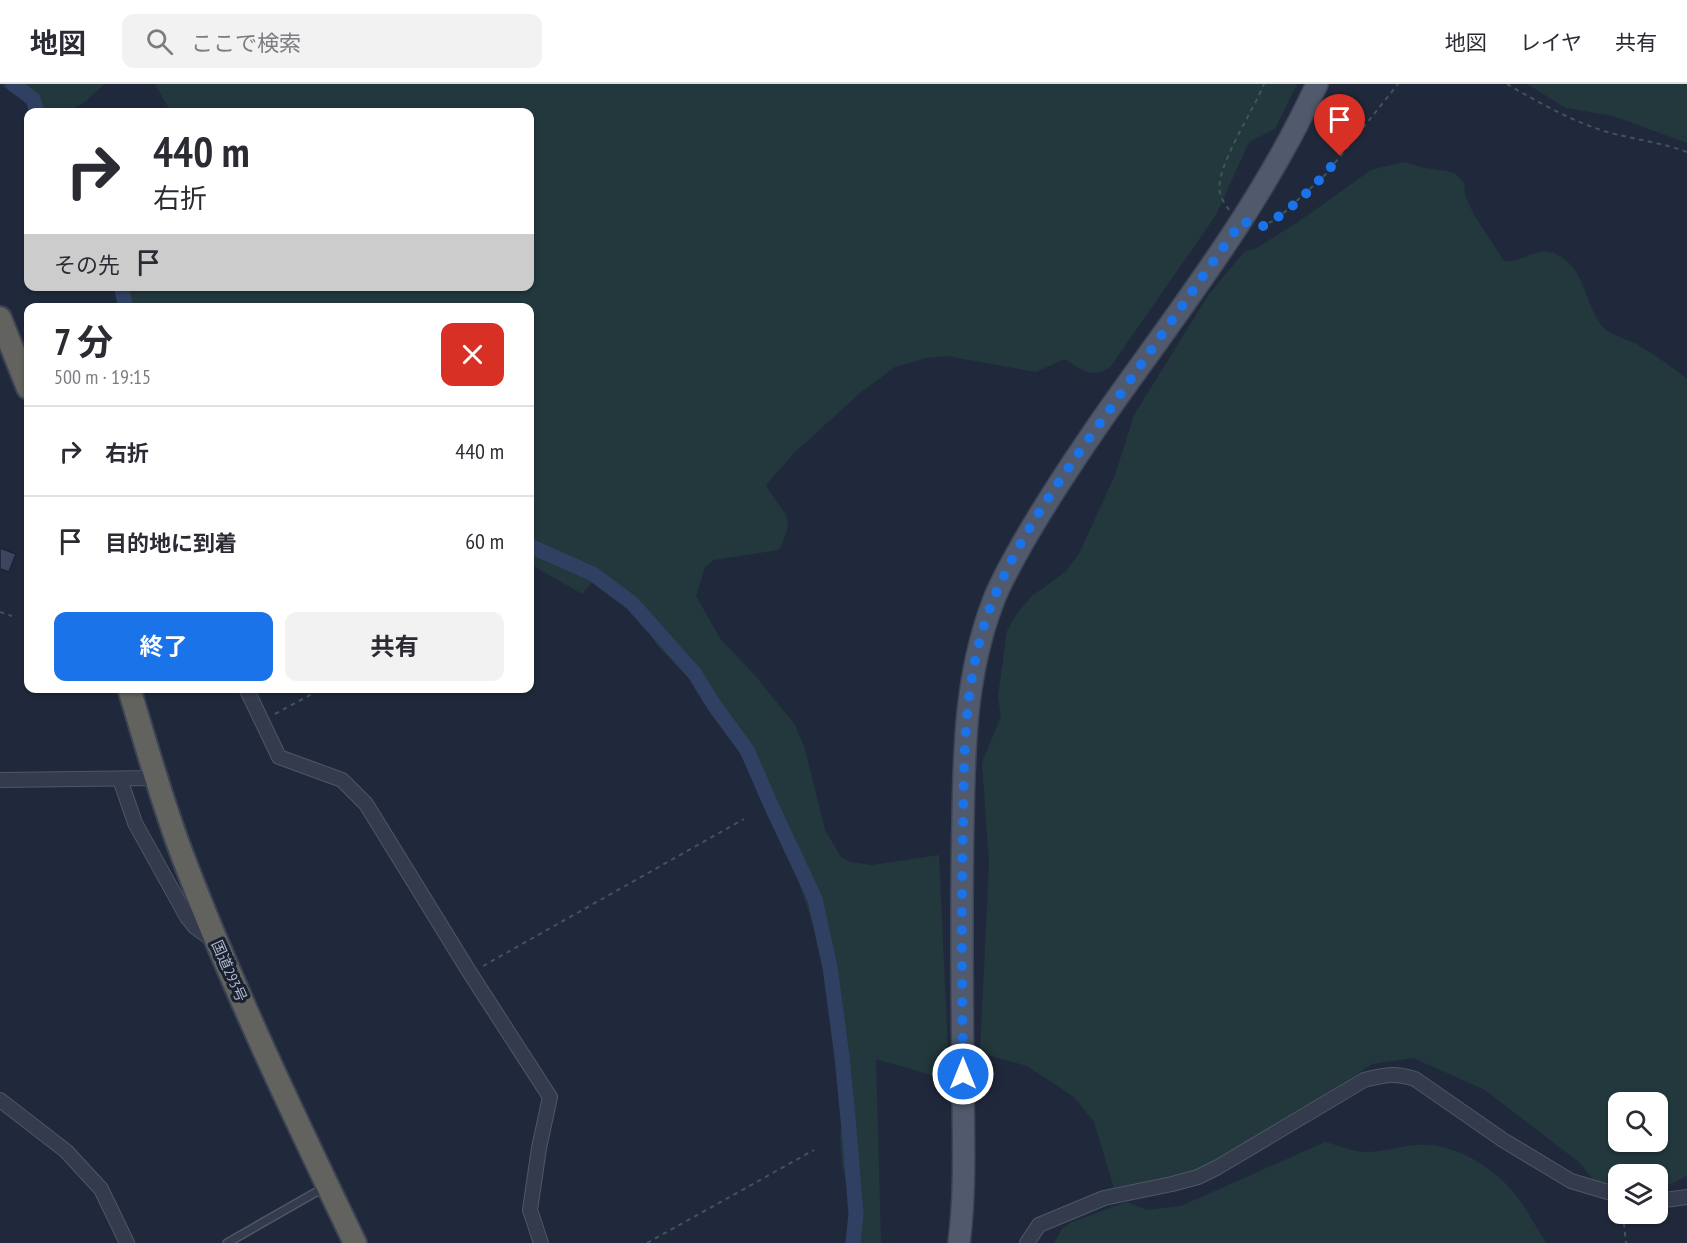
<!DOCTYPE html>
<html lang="ja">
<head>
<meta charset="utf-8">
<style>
	:root { --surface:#fff; --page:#f2f2f3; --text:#2b2b33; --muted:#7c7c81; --line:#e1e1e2; --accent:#1a73e8 }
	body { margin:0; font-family:"PT Sans Narrow","Noto Sans JP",sans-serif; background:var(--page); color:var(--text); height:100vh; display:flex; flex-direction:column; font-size:22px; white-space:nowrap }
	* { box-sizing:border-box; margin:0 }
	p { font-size:20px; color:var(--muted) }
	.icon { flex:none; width:33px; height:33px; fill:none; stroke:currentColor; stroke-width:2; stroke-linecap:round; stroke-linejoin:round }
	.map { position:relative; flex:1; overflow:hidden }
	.sheet { position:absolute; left:24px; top:219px; width:510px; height:390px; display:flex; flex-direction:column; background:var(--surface); border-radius:12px; box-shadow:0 2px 4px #0004 }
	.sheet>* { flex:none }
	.banner { position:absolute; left:24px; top:24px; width:510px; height:183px; border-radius:12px; box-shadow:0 2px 4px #0004; background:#fff; color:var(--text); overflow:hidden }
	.fabs { position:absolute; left:1608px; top:1008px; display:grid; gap:12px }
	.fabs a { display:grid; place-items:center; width:60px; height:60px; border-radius:12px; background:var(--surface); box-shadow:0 2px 4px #0004; font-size:30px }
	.pin { position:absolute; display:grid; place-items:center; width:51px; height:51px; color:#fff; margin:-62px -26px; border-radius:50% 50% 50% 0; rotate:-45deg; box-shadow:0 0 6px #0007 }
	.pin .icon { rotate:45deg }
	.me { position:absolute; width:66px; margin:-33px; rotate:0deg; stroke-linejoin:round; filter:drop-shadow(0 0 4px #0008) }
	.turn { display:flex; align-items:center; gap:21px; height:126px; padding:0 30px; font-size:27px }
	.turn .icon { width:78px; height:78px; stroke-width:2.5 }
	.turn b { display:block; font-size:42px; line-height:51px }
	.then { display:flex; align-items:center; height:57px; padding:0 30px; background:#0003; gap:12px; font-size:22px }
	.round { display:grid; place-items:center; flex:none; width:63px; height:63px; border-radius:12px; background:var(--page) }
	.overview { display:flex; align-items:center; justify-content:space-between; height:102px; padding:0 30px }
	h1 { font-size:36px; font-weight:700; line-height:45px }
	.button { display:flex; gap:12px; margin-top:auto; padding:12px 30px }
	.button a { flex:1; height:69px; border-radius:12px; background:var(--accent); color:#fff; font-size:24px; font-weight:700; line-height:69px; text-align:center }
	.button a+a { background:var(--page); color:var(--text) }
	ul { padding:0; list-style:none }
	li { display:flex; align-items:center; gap:18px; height:90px; padding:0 30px; border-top:2px solid var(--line) }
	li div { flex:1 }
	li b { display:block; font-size:22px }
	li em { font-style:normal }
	header { display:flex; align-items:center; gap:36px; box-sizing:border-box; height:84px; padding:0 30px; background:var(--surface); border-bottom:2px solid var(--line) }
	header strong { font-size:28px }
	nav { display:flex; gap:33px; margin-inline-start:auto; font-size:21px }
	.search { width:420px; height:54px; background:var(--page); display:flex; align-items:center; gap:15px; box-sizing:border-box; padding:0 21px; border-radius:12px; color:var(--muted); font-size:22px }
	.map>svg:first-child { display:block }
	.green { fill:#22383d; fill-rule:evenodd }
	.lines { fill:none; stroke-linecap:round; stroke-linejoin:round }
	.canal { stroke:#304063; stroke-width:15 }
	.building { fill:#3b455d; stroke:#1b2333; stroke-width:1.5 }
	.service-casing { stroke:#4f5667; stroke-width:10 }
	.minor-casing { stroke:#4f5667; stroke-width:16 }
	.primary-casing { stroke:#3d4555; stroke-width:24 }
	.trunk-casing { stroke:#3c4354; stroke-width:26 }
	.path { stroke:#3f555b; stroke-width:2; stroke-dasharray:4.5 4.5; stroke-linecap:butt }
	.service { stroke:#343b4c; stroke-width:7 }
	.minor { stroke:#343b4c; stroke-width:14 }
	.primary { stroke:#515a6d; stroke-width:21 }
	.trunk { stroke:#62625e; stroke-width:22 }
	.route { stroke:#1a73e8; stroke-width:10; stroke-dasharray:0 18 }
	.labels { text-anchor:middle; stroke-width:6; stroke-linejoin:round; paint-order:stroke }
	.street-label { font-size:15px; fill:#afb6c8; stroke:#192131 }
</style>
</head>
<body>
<header>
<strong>地図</strong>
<div class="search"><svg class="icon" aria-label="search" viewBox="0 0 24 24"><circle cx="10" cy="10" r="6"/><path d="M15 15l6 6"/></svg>ここで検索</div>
<nav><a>地図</a><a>レイヤ</a><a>共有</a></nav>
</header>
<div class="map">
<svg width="1687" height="1159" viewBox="0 0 1687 1159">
	<rect width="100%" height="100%" fill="#20293c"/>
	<g class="green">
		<polygon points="0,0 104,0 86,17 68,28 40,28"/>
		<path d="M155 0H1297L1275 45 1249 58 1216 131 1111 282C1092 297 1082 285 1064 275L1036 288 947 272 926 274 895 283 860 309 793 370 766 401C784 433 797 430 779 466L714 476 705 483 696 512 721 556 753 589 795 641 804 662 825 746 841 773 850 778 872 781 939 771 949 986 942 991H931L876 975 881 1159H847L852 1120 842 1081 840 1051 849 975 847 962 830 920 813 841 779 737 774 715 735 662 714 611 679 584 657 561 639 532 606 502 592 498 582 510 530 480V224L130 223 122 203 530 202V28H171Z"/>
		<polygon points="1527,0 1687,0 1687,59 1613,32 1566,24"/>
		<path d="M1403 78 1425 84 1447 87 1456 90 1464 99 1465 111 1474 131 1504 177C1524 180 1536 160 1556 170 1585 184 1584 215 1599 238 1606 251 1626 254 1638 261 1655 271 1672 283 1687 295V1092L1673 1099 1658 1103V1090H1618V1101L1594 1097 1580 1079 1485 1006 1413 974 1372 980 1244 1063 1190 1091 1114 1104 1094 1038 1074 1013 1027 982 980 969 989 780 982 678 1001 633 998 612 1007 547 1018 528 1032 512 1065 488 1079 470 1115 391 1134 331 1209 210 1245 167 1255 165 1301 136 1371 86ZM1618 1018H1658V1058H1618Z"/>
		<path d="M1325 1058C1338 1061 1353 1068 1366 1068 1383 1068 1400 1062 1417 1061 1451 1059 1484 1078 1507 1101 1523 1117 1534 1140 1546 1159H1054L1062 1145 1070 1139 1126 1118 1147 1126 1181 1122Z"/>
	</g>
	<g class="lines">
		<g class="canal">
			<polyline points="13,0 33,15 37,28"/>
			<polyline points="121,202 126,224"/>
			<polyline points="530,462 593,490 632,519 695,590 714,621 747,666 771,721 815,815 830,883 842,973 849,1045 856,1130 853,1159"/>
		</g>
	</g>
	<polygon class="building" points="0,464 16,470 9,488 0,485"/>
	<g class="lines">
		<g class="service-casing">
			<polyline id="service" points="227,1159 325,1103"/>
		</g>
		<g class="minor-casing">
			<g id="minor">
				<polyline points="246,604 279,673 342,696 366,720 470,889 550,1013 539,1064 530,1126 541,1159"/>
				<polyline points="120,695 135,739 187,833 195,843 213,856"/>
				<polyline points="0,696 156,694"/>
				<polyline points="0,1016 66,1067 101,1105 127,1159"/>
				<polyline points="1658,1117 1687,1113"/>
				<path d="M1027 1159 1039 1141 1104 1114 1172 1100 1198 1093 1218 1083 1364 996C1385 991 1394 988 1415 995L1503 1056 1571 1097 1618 1111"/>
			</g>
		</g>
		<g class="primary-casing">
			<path id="primary" d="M959 1159C966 1105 963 1050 963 995 962 909 961 822 963 736 964 662 966 589 993 518 1000 499 1011 480 1021 462 1046 418 1074 376 1103 334 1179 226 1262 121 1317 0"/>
		</g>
		<g class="trunk-casing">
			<g id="trunk">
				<polyline points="0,234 28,304"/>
				<path d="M129 604C146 661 162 718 183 773 233 905 294 1032 355 1159"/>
			</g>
		</g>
		<g class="path">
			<path d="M1507 0C1536 17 1566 34 1598 45 1627 55 1658 57 1687 68"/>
			<path d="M1229 126C1226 121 1221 115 1220 109 1214 85 1254 26 1264 0"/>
			<polyline points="1260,142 1276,136 1326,90 1398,0"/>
			<polyline points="0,528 12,532"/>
			<polyline points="275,630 323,604"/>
			<polyline points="483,882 744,735"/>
			<polyline points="1623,1130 1626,1159"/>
			<polyline points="647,1159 814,1066"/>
		</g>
		<use href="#service" class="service"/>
		<use href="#minor" class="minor"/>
		<use href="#primary" class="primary"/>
		<use href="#trunk" class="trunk"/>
	</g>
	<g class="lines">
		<path class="route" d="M963 990C962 907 961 825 963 742 964 666 964 588 993 516 1021 448 1068 384 1110 325 1154 262 1197 200 1242 137L1261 143C1290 129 1320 97 1340 72"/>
	</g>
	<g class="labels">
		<g class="street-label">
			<text transform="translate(229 887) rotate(66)" y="5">国道293号</text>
		</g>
	</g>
</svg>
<div class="fabs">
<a><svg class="icon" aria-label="search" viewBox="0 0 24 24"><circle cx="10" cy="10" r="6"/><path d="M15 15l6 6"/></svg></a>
<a><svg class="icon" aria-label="layers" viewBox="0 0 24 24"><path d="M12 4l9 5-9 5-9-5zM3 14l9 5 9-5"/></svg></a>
</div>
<div class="pin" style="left:1340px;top:72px;background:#d93025"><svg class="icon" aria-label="arrive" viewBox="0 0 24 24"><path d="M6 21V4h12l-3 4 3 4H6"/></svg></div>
<svg class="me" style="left:963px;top:990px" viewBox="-20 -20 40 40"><circle r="17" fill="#1a73e8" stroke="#fff" stroke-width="3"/><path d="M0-11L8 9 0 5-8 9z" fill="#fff"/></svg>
<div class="banner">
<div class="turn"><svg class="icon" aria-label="right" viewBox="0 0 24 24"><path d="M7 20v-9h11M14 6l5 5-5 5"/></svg><div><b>440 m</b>右折</div></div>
<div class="then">その先<svg class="icon" aria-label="arrive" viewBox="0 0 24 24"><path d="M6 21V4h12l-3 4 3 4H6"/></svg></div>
</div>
<section class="sheet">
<div class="overview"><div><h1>7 分</h1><p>500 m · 19:15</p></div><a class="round" style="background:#d93025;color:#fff"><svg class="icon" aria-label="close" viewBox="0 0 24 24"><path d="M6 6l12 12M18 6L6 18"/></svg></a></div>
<ul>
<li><svg class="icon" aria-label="right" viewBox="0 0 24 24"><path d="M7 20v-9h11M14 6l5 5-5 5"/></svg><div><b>右折</b></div><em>440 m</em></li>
<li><svg class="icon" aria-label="arrive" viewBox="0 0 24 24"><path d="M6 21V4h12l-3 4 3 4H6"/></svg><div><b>目的地に到着</b></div><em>60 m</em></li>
</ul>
<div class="button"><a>終了</a><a>共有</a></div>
</section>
</div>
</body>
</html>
